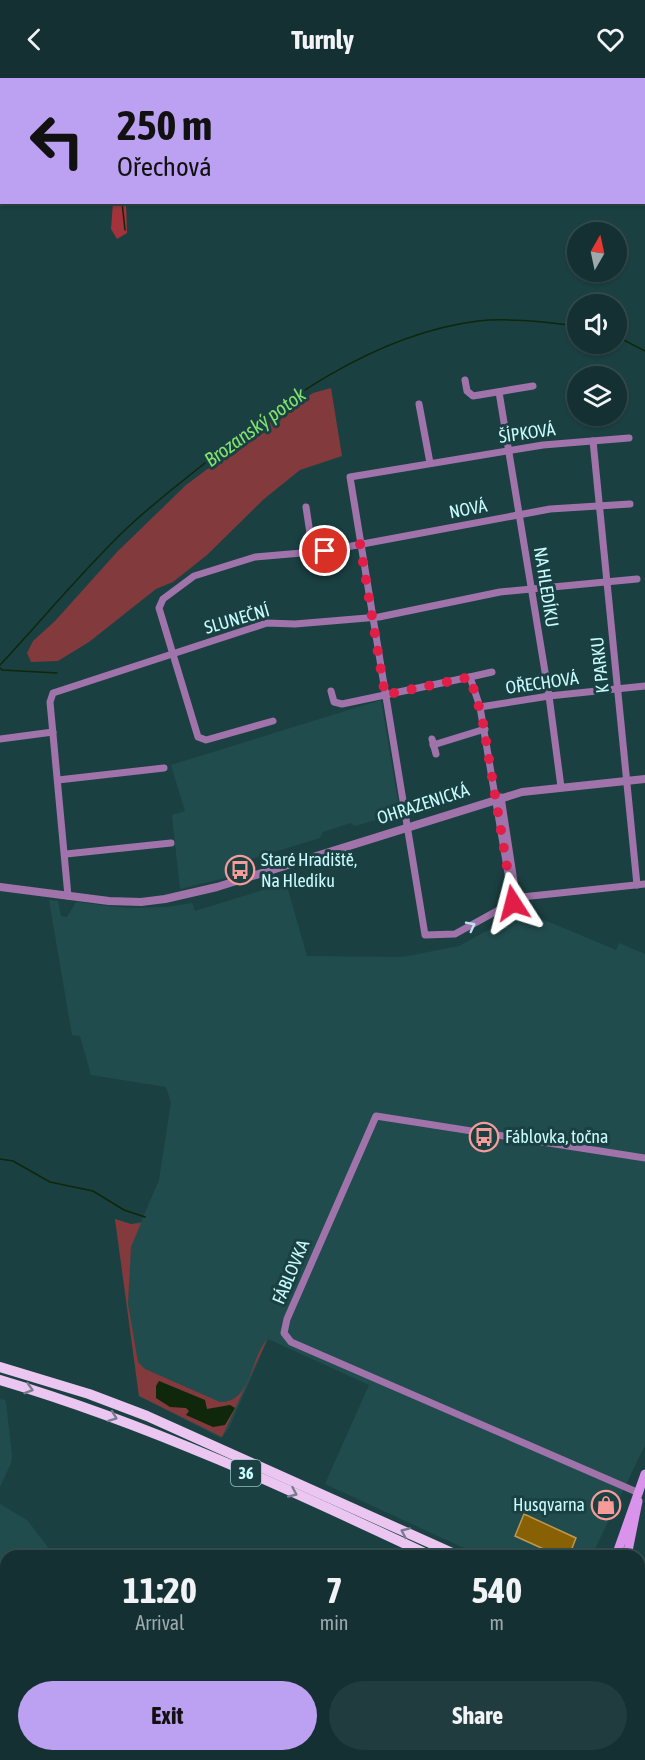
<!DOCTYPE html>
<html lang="en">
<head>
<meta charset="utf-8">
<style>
	:root { --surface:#143032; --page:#213c3e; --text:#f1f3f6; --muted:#9da9ac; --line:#334b4d; --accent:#bca0f2 }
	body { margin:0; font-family:"Asap Condensed",sans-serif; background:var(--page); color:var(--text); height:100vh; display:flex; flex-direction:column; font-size:22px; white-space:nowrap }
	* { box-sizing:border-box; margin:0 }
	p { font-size:20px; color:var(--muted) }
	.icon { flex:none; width:33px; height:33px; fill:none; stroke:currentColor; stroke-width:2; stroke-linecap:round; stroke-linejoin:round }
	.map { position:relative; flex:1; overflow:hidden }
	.drawer { position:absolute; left:0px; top:1472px; width:645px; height:212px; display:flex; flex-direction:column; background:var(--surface); border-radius:18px 18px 0 0; box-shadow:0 2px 4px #0004,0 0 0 2px var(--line) }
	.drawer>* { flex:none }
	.guide { position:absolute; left:0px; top:0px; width:645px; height:126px; box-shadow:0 2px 4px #0004,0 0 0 2px var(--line); background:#bca0f2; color:#111; overflow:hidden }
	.needle { width:39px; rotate:9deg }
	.buttons { position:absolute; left:567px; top:144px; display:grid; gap:12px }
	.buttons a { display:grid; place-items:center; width:60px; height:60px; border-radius:50%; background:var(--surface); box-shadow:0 2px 4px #0004,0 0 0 2px var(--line); font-size:30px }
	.pin { position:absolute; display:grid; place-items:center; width:51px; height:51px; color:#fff; margin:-26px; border:3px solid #fff; border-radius:50%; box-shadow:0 2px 6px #0007 }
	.me { position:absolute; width:66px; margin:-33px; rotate:351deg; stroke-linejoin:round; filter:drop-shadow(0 0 4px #0008) }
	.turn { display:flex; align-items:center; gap:21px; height:126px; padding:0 18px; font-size:27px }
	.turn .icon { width:78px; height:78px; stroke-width:2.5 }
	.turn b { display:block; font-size:42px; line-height:51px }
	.eta { display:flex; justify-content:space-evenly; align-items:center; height:102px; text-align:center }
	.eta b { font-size:36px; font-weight:700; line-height:42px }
	.action { display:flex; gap:12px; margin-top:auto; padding:12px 18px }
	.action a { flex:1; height:69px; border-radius:36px; background:var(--accent); color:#111; font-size:24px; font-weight:700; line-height:69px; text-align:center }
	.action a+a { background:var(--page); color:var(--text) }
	header { display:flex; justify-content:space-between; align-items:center; height:78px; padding:0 18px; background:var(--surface); font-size:27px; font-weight:700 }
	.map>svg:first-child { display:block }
	.built { fill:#214c4e }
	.green { fill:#823a3c }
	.forest { fill:#a3323b }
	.water { fill:#0f270a }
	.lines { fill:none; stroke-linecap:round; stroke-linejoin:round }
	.stream { stroke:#0f270a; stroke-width:1.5 }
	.building { fill:#886105; stroke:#c0974b; stroke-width:1.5 }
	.minor { stroke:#a074aa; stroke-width:7 }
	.tertiary { stroke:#a074aa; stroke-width:8 }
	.secondary { stroke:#da93ea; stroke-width:9 }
	.primary { stroke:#eac6f1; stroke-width:10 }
	.oneway { stroke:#bfe0ed }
	.oneway2 { stroke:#787c91 }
	.route { stroke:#e11d48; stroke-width:10; stroke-dasharray:0 18 }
	.labels { text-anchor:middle; stroke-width:6; stroke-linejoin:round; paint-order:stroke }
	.shield { fill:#1b4042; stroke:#93c3c6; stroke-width:1.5 }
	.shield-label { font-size:16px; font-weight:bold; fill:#c7fbfe }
	.street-label { font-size:18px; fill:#c7fbfe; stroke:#1b4042 }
	.poi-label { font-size:18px; fill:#c7fbfe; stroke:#1b4042; text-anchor:start }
	.water-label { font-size:20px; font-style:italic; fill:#82e26f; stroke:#1b4042 }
</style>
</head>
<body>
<header><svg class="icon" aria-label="back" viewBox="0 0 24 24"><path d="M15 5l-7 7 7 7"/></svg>Turnly<svg class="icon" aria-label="heart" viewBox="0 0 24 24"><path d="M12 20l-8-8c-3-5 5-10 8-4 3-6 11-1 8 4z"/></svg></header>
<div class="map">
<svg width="645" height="1682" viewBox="0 0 645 1682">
	<rect width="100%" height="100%" fill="#1b4042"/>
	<g class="built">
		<polygon points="381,622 400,735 355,748 350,745 323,754 320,760 235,786 236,793 229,795 225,800 180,811 172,737 185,733 171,687"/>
		<polygon points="286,805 307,878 403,879 459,868 523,833 616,872 619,865 645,876 645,1367 592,1477 495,1478 485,1473 477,1476 325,1406 369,1307 268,1261 229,1350 221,1360 139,1318 115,1141 131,1146 141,1144 159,1102 171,1024 166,1009 91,997 80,958 72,957 49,822 58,823 61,838 67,839 76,824 127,830 167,829 192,825 195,833"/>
		<polygon points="0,1321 5,1322 6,1325 12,1378 11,1385 0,1409"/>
		<polygon points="0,1426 27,1442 54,1477 6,1478 6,1677 73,1677 77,1682 0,1682"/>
		<polygon points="185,1677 326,1677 350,1682 187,1682"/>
		<polygon points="354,1677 477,1677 471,1682 355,1682"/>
	</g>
	<g class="green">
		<polygon points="331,310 342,378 300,392 264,421 207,477 173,504 156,511 89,564 58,583 31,584 27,575 33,563 55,543 117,474 186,407 288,331 313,315"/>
		<path d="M115 1141 131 1146 141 1145 131 1169 128 1226 138 1284 145 1291 220 1324C252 1325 250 1279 267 1262L222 1359 139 1318Z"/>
		<polygon points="645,1648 645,1682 583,1682 587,1677 639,1677 639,1650"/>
	</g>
	<polygon class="forest" points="113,125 126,125 127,155 117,161 111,151"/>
	<polygon class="water" points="159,1303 205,1322 207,1331 230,1327 235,1330 225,1347 213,1349 186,1337 189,1333 186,1330 170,1329 156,1320 156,1308"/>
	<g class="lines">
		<g class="stream">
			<polyline points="115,0 115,2"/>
			<polyline points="122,124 125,152"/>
			<polyline points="616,258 645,273"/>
			<path d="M0 587C42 542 82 493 126 451 149 429 175 409 200 389 280 325 373 256 478 243 506 240 549 244 578 248"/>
			<polyline points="0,590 2,592 57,595"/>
			<polyline points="0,1081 13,1083 50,1104 93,1113 124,1132 145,1139"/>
		</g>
	</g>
	<polygon class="building" points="524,1436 576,1460 569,1478 559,1478 515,1458"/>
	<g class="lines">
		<g class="minor">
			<polyline points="465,302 467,313 473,318 533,308"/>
			<polyline points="499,314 549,618 561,709"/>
			<polyline points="419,326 430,385"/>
			<polyline points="629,360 543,367 350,399 425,857 455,856 522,819 645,806"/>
			<polyline points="593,363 637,807"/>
			<polyline points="306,429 313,475"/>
			<polyline points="470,599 492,594"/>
			<polyline points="331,613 334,624 342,626 470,599 480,629 549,618 645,608"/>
			<polyline points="480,629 513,825"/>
			<polyline points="273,643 206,662 198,659 159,530 163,521 194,498 255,479 325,473 550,431 630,426"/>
			<polyline points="0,661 53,654"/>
			<polyline points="432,661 436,676"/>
			<polyline points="433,667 485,651"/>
			<polyline points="58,702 164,690"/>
			<polyline points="501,719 515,810 519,821"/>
			<polyline points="66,776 171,765"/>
			<polyline points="68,818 50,624 53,615 267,545 295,546 379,539 500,514 637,501"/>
			<polyline points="639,1415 291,1264 284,1255 287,1241 376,1038 645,1080"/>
			<polyline points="0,1610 6,1606"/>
			<polyline points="508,1677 512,1682"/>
			<polyline points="546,1682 549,1677"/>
		</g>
		<polyline class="tertiary" points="0,809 109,823 141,824 165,821 217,809 522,714 645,701"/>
		<g class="secondary">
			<polyline points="616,1478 645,1396"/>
			<polyline points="627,1478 638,1423"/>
			<polyline points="480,1682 486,1677"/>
		</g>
		<g class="primary">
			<polyline points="0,1289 89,1316 147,1338 459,1478"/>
			<path d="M0 1302C149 1346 291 1412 431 1478"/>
			<polyline points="639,1542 645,1543"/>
			<polyline points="639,1555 645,1556"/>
		</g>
	</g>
	<defs><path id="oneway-chevron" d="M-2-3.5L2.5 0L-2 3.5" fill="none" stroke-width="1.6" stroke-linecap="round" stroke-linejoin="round" transform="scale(1.5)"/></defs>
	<use class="oneway" href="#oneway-chevron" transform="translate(471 848) rotate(-27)"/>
	<g class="oneway2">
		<use href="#oneway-chevron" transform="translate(29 1311) rotate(17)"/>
		<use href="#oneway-chevron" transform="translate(113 1339) rotate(20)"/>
		<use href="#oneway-chevron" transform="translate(293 1415) rotate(24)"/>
		<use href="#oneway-chevron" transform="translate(405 1454) rotate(-156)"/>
	</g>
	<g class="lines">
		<polyline class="route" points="325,473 360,466 385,617 470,599 482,639 513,825"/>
	</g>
	<defs>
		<g id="bus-ring" transform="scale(1.5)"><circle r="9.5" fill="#1b4042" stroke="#f59b9a" stroke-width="1.5"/><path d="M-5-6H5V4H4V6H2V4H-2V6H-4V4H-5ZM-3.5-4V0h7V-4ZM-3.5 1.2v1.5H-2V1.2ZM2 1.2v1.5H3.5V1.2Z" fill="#f59b9a"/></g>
		<g id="shop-ring" transform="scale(1.5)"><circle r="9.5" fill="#1b4042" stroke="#f59b9a" stroke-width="1.5"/><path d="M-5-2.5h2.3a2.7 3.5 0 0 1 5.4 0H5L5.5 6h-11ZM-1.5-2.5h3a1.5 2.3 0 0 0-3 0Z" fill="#f59b9a"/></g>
	</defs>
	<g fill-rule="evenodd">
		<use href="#bus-ring" x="240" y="792"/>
		<use href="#bus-ring" x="484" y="1059"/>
		<use href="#shop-ring" x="606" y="1427"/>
	</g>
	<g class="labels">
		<rect class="shield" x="231" y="1382" width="30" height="26" rx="4.5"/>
		<g class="shield-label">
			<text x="246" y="1401">36</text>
		</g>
		<g class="street-label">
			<text transform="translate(527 355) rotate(-8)" y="6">ŠÍPKOVÁ</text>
			<text transform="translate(468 431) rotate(-11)" y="6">NOVÁ</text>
			<text transform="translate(546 509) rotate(81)" y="6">NA HLEDÍKU</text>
			<text transform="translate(237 541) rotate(-16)" y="6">SLUNEČNÍ</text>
			<text transform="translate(600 587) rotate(-96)" y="6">K PARKU</text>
			<text transform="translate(542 605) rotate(-8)" y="6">OŘECHOVÁ</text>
			<text transform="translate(423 726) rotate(-18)" y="6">OHRAZENICKÁ</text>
			<text transform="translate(291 1194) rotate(-67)" y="6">FÁBLOVKA</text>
		</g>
		<g class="poi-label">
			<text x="261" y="788">Staré Hradiště,<tspan x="261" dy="21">Na Hledíku</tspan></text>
			<text x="505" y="1065">Fáblovka, točna</text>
			<text x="585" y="1433" text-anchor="end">Husqvarna</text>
		</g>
		<g class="water-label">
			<text transform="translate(255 349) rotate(-36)" y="7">Brozanský potok</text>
		</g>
	</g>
</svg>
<div class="buttons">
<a><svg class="needle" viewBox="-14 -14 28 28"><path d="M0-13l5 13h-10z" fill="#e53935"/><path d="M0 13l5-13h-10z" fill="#9da9ac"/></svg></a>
<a><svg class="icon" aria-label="sound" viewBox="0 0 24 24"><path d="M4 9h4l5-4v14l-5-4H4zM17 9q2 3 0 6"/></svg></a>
<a><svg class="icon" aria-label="layers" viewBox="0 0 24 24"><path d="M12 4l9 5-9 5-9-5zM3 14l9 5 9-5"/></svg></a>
</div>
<div class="pin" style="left:325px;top:473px;background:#d93025"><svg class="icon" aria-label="arrive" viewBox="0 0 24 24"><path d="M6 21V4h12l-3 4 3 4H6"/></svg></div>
<svg class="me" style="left:513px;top:825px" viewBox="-20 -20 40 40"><path d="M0-17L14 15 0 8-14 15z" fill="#e11d48" stroke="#fff" stroke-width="4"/></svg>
<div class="guide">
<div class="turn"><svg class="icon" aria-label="left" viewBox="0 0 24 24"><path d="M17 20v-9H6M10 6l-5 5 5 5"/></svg><div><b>250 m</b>Ořechová</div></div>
</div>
<section class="drawer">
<div class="eta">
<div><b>11:20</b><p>Arrival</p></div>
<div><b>7</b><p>min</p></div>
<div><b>540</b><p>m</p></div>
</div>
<div class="action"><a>Exit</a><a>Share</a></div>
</section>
</div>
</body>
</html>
